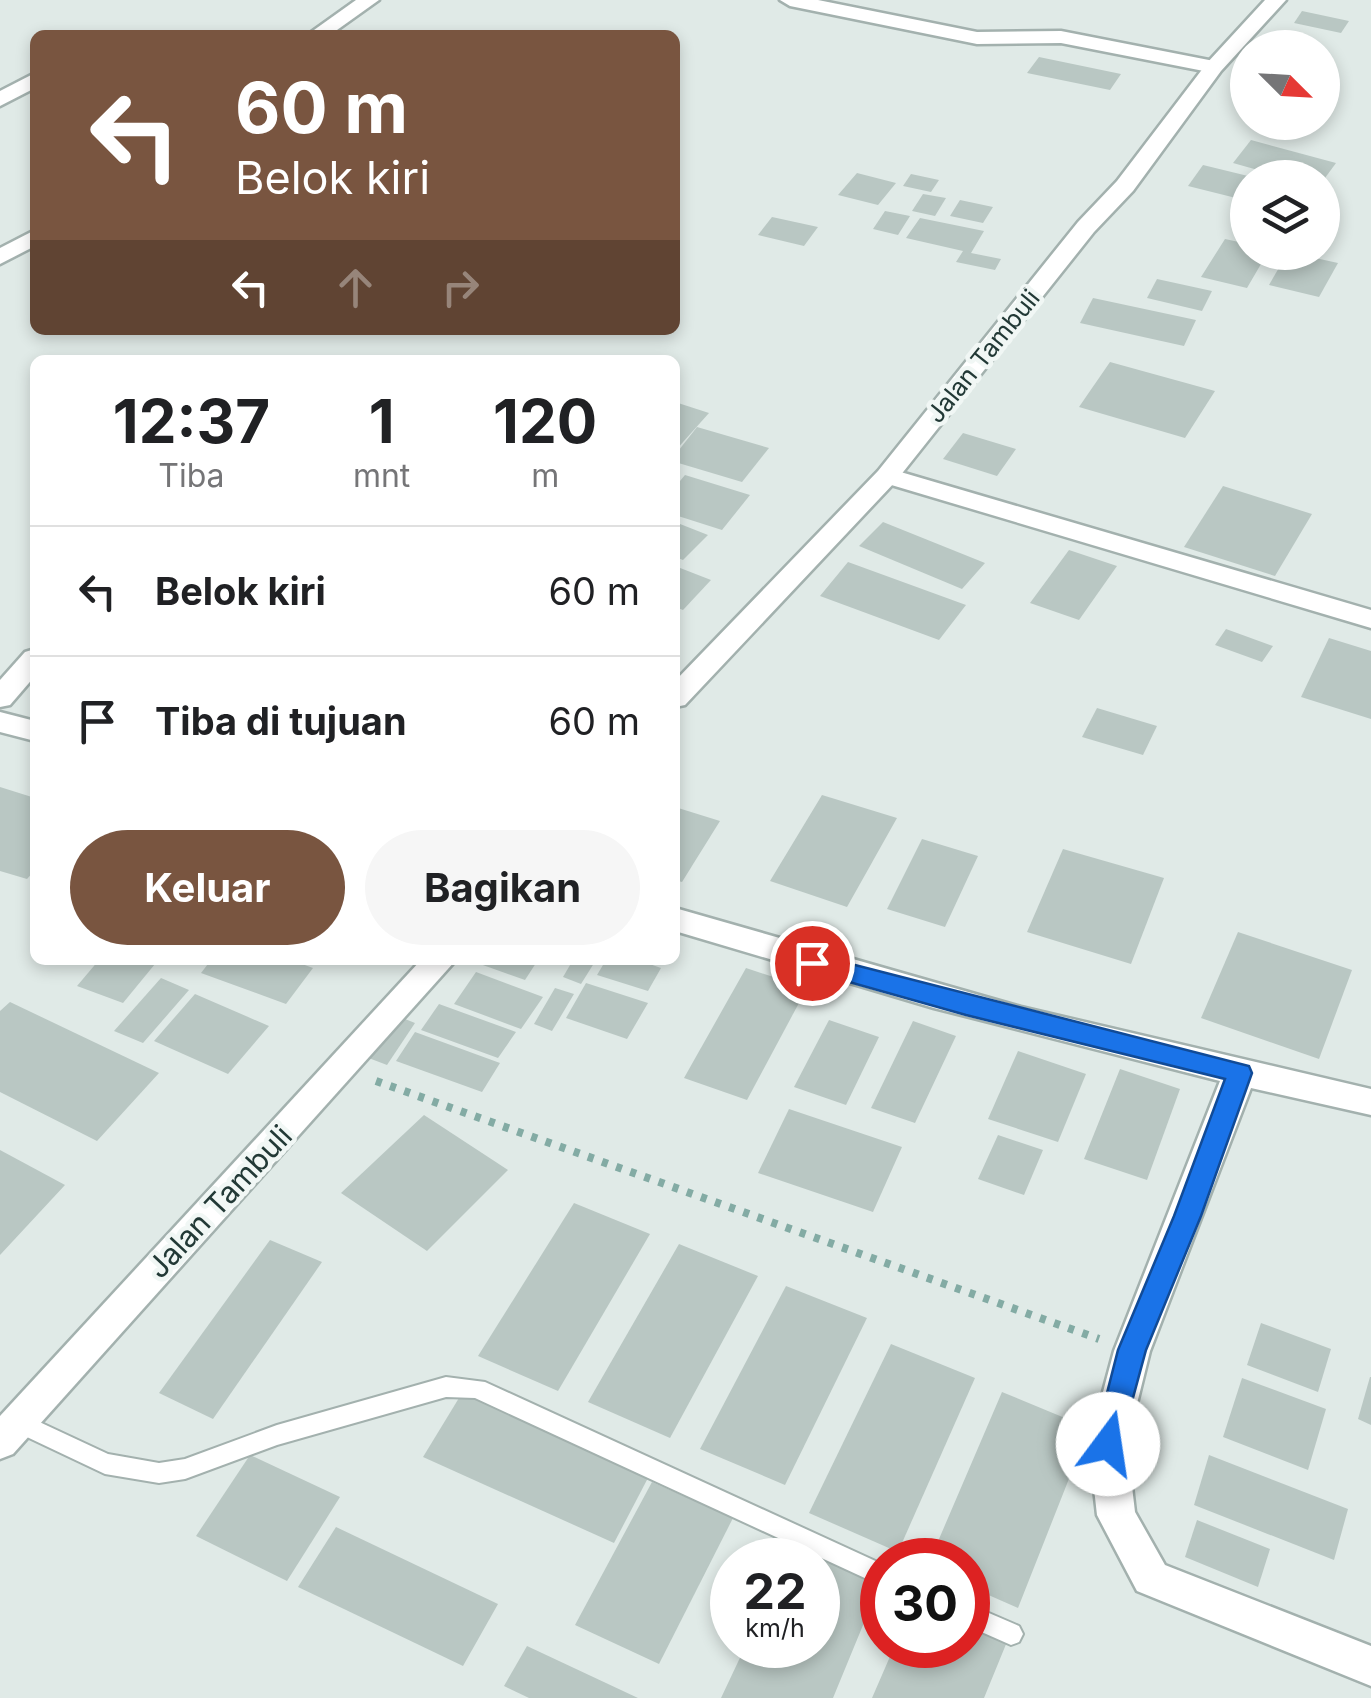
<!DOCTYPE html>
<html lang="id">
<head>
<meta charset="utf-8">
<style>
	:root { --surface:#fff; --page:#f6f6f6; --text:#202124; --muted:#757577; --line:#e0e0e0; --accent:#795540 }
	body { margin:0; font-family:Inter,sans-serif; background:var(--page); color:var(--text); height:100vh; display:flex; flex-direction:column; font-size:38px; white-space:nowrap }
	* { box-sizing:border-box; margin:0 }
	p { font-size:32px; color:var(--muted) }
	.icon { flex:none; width:55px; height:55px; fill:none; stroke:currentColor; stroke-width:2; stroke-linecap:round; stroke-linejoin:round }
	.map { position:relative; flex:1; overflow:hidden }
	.details { position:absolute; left:30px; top:355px; width:650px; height:610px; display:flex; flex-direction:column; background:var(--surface); border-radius:15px; box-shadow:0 5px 15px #0003 }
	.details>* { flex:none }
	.top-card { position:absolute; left:30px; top:30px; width:650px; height:305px; border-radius:15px; box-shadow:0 5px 15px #0003; background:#795540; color:#fff; overflow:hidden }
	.needle { width:65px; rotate:114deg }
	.controls { position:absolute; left:1230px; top:30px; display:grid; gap:20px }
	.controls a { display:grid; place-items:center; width:110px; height:110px; border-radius:50%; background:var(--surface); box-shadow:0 5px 15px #0003; font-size:50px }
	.speed { position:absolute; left:710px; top:1538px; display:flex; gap:20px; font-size:50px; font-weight:700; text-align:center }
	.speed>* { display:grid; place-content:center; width:130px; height:130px; border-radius:50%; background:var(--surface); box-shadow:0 5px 15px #0003; line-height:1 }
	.speed small { font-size:25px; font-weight:400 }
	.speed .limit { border:15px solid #d22; background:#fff; color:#111 }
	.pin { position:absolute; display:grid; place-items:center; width:85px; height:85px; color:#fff; margin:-42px; border:5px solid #fff; border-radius:50%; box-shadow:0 2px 10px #0007 }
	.me { position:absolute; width:110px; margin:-55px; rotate:14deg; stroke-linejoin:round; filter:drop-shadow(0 0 8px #0008) }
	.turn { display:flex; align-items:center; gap:35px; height:210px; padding:0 40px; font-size:45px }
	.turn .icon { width:130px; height:130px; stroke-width:2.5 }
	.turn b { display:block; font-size:70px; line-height:85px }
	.lanes { display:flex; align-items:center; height:95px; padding:0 40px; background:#0003; justify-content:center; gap:50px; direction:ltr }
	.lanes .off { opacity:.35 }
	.eta { display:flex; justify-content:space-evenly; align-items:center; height:170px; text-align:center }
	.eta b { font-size:60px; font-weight:700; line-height:70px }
	.cta { display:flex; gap:20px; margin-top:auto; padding:20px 40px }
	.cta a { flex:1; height:115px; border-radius:60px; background:var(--accent); color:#fff; font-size:40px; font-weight:700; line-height:115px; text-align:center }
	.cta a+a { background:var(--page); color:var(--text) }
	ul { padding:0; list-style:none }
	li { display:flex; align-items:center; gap:30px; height:130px; padding:0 40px; border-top:2px solid var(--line) }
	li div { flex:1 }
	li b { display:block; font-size:38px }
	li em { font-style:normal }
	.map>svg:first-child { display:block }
	.building { fill:#b9c7c3 }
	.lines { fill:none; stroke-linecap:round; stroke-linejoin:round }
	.service-casing { stroke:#a3b1ae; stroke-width:4 }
	.minor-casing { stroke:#a3b1ae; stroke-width:5 }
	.tertiary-casing { stroke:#a3b1ae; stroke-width:5 }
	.path { stroke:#83aba4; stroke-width:8; stroke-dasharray:6 9; stroke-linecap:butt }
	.service { fill:#fff; fill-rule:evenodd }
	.minor { fill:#fff; fill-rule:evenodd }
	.tertiary { fill:#fff; fill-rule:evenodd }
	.route { fill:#1a73e8; stroke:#114b97; stroke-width:2.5 }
	.labels { text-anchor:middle; stroke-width:9; stroke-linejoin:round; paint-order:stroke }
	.far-street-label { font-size:25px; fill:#223936; stroke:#f1f7f5 }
	.street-label { font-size:30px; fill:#223936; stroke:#f1f7f5 }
</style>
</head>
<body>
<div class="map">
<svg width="1371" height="1698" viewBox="0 0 1371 1698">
	<rect width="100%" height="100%" fill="#e0eae7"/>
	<g class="building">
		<polygon points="1302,11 1349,21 1341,33 1294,23"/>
		<polygon points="1039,57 1121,74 1110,90 1027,73"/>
		<polygon points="1251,140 1336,163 1325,178 1286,178 1233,163"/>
		<polygon points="1203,165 1248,176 1248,201 1188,186"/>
		<polygon points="857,173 896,183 878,205 838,195"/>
		<polygon points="911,174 939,180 931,192 903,186"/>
		<polygon points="923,194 946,198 935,216 912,211"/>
		<polygon points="960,200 993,207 983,223 950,216"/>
		<polygon points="885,211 910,216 898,235 873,229"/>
		<polygon points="772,217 818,227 804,246 758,235"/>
		<polygon points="920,218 984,231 971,253 1001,259 995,270 956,262 963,251 906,238"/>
		<polygon points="1225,239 1248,244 1248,252 1268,252 1247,288 1201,277"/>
		<polygon points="1288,252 1338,263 1319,297 1269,285"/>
		<polygon points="1157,279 1212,291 1202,311 1147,298"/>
		<polygon points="1093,298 1196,320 1184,346 1080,323"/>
		<polygon points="1110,362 1215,391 1185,438 1079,407"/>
		<polygon points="675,402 709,413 675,451"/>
		<polygon points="697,427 769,448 742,482 675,462 675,455"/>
		<polygon points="963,433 1016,449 997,476 943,459"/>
		<polygon points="685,475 750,495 722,530 675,515 675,487"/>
		<polygon points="1223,486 1312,514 1275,576 1184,547"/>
		<polygon points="675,522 708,535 683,560 675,557"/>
		<polygon points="883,522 985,563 962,589 859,546"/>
		<polygon points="1069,550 1117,566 1079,620 1030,603"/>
		<polygon points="848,562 966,605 939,640 820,596"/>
		<polygon points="675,566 711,580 683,610 675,607"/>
		<polygon points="1226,629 1273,646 1262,662 1215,645"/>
		<polygon points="1329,638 1371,651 1371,719 1301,697"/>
		<polygon points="1097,708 1157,726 1143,755 1082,737"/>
		<polygon points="0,787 35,798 35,870 27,879 0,871"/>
		<polygon points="822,795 897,818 847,907 770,881"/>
		<polygon points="675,807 720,821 682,882 675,880"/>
		<polygon points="922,839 978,856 945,927 887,909"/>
		<polygon points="1063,849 1164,878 1131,964 1027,932"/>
		<polygon points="1238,932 1352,970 1319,1059 1201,1018"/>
		<polygon points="99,960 144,960 155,964 123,1003 77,986"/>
		<polygon points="211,960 291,960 313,968 286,1004 201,973"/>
		<polygon points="483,960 538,960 525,980 480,964"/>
		<polygon points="573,960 596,960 581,984 563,977"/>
		<polygon points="606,960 638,960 661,968 648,991 597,975"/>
		<polygon points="746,968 807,988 747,1100 684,1078"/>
		<polygon points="476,972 543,997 521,1029 454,1004"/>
		<polygon points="161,978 189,990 143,1043 114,1031"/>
		<polygon points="586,983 648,1003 627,1039 566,1018"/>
		<polygon points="555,988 574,994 552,1031 534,1024"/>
		<polygon points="195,994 269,1026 228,1074 154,1041"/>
		<polygon points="10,1002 159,1073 97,1141 0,1092 0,1011"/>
		<polygon points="439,1004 516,1032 498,1058 421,1030"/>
		<polygon points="395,1015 415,1023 387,1065 366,1057"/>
		<polygon points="829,1020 879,1037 846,1105 794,1087"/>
		<polygon points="913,1021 956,1036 915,1123 871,1108"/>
		<polygon points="415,1032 500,1063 482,1092 396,1061"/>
		<polygon points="1018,1051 1086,1074 1058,1142 988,1119"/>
		<polygon points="1120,1069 1180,1089 1147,1180 1084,1159"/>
		<polygon points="789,1109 902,1147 873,1212 758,1173"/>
		<polygon points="424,1115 508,1170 427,1251 341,1193"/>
		<polygon points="998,1135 1043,1150 1024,1195 978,1179"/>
		<polygon points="0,1150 65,1185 0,1255"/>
		<polygon points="574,1203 650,1234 558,1391 478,1356"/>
		<polygon points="270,1240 322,1262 213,1419 159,1393"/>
		<polygon points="679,1244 758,1276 670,1438 588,1402"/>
		<polygon points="786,1286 867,1318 785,1485 700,1449"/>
		<polygon points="1261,1323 1331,1349 1318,1392 1247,1365"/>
		<polygon points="891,1344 975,1378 898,1552 809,1513"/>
		<polygon points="1370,1377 1371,1377 1371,1425 1358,1419"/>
		<polygon points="1242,1378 1326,1409 1308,1470 1223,1437"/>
		<polygon points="1002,1392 1089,1428 1018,1608 968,1586 968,1560 930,1560"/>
		<polygon points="462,1393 649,1476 614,1543 423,1457"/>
		<polygon points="250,1455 340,1497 287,1581 196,1536"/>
		<polygon points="1209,1455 1348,1509 1334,1560 1194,1505"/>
		<polygon points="652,1482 733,1518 659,1664 575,1625"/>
		<polygon points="1197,1520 1270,1549 1258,1587 1185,1557"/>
		<polygon points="336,1527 498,1604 463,1666 298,1587"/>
		<polygon points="796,1541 882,1579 833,1698 721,1698 746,1645 818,1645 818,1560 787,1560"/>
		<polygon points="968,1612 1011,1632 984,1698 872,1698 895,1645 968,1645"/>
		<polygon points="527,1646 638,1698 529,1698 504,1686"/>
	</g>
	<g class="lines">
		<g class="service-casing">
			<g id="service">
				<polygon points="446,1377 485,1382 882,1564 882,1586 475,1398 446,1397 277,1445 185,1479 159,1483 105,1474 10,1429 7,1422 10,1415 18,1412 108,1454 159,1463 185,1459 277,1425"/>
				<polygon points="968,1604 1019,1626 1023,1634 1019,1642 1011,1645 968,1626"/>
			</g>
		</g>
		<g class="minor-casing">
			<g id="minor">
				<polygon points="356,0 379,0 330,35 307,35"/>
				<polygon points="780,0 818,0 977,32 1061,31 1214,61 1224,67 1214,73 1061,43 977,44 790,6"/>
				<polygon points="35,73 35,88 0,106 0,91"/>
				<polygon points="35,230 35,246 0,264 0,248"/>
				<polygon points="887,468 1371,610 1371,628 878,481 874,476"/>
				<polygon points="35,649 35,676 10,705 0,707 0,680 25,652"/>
				<polygon points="0,712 35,721 35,741 0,732"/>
				<polygon points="675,908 1021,1007 1371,1089 1371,1115 1251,1088 1150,1351 1127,1444 1135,1512 1165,1565 1371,1646 1371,1686 1137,1591 1097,1515 1089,1444 1114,1351 1220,1081 934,1008 675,931"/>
			</g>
		</g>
		<g class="tertiary-casing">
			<g id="tertiary">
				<polygon points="1265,0 1286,0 1221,71 1133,191 1094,232 896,481 685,705 675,707 675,681 878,471 1078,222 1117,181 1207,63"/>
				<polygon points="421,960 456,960 13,1454 0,1459 0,1416"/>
			</g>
		</g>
		<polyline class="path" points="376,1081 1099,1339"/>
		<use href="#service" class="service"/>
		<use href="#minor" class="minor"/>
		<use href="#tertiary" class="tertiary"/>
	</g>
	<polygon class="route" points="812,954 1249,1066 1252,1073 1201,1216 1146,1350 1118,1453 1108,1456 1098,1453 1094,1444 1118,1350 1174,1216 1225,1079 966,1015 803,969 800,963"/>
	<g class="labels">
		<g class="far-street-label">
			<text transform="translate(983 356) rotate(-51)" y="9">Jalan Tambuli</text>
		</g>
		<g class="street-label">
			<text transform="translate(220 1202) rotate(-47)" y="10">Jalan Tambuli</text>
		</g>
	</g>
</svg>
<div class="controls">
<a><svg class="needle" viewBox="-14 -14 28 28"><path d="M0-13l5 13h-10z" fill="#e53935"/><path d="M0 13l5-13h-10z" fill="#757577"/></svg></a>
<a><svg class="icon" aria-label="layers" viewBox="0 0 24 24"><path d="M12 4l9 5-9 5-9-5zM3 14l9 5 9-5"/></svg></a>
</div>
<div class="speed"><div>22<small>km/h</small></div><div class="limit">30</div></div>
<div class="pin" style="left:812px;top:963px;background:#d93025"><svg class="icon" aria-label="arrive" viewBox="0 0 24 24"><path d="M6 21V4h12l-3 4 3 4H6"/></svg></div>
<svg class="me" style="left:1108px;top:1444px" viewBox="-20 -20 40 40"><circle r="19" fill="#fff"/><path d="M0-13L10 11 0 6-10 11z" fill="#1a73e8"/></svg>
<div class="top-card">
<div class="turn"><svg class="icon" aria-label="left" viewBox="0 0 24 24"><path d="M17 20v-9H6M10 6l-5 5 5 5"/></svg><div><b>60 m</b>Belok kiri</div></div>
<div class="lanes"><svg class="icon" aria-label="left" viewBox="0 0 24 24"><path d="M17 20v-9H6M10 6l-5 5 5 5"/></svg><svg class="icon off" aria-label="ahead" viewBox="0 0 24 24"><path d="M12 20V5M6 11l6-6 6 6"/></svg><svg class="icon off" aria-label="right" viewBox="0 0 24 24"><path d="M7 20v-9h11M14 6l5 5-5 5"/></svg></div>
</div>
<section class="details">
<div class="eta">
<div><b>12:37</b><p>Tiba</p></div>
<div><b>1</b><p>mnt</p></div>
<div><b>120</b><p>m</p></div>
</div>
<ul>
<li><svg class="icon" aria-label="left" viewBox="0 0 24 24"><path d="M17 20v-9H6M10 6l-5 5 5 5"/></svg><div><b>Belok kiri</b></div><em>60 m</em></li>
<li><svg class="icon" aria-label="arrive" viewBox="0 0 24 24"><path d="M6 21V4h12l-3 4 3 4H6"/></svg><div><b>Tiba di tujuan</b></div><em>60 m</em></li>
</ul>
<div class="cta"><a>Keluar</a><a>Bagikan</a></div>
</section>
</div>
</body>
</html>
